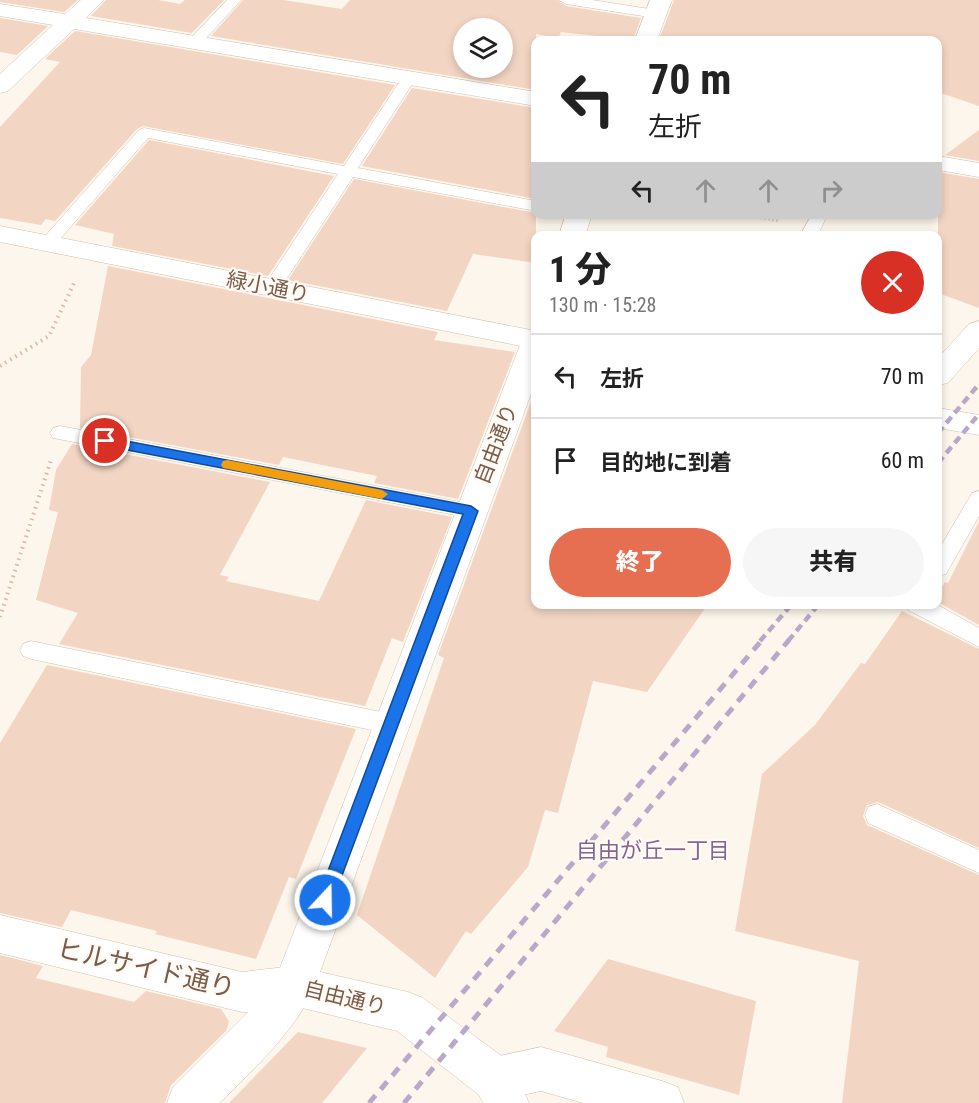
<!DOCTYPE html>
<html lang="ja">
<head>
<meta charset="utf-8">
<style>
	:root { --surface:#fff; --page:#f6f6f6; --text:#222; --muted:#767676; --line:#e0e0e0; --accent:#e76f51 }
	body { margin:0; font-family:"Roboto Condensed","Noto Sans JP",sans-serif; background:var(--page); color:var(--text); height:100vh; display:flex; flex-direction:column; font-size:22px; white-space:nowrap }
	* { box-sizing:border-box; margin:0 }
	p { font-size:20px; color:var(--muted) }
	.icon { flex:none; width:33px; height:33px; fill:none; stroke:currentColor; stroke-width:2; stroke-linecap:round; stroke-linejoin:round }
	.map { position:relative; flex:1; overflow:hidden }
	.details { position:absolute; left:531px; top:231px; width:411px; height:378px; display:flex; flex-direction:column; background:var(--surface); border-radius:12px; box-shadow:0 3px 9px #0003 }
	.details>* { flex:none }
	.hud { position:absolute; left:531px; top:36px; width:411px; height:183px; border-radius:12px; box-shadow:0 3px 9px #0003; background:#fff; color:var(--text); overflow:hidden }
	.controls { position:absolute; left:453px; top:18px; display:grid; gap:12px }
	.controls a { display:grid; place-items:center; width:60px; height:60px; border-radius:50%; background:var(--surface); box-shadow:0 3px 9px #0003; font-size:30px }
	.pin { position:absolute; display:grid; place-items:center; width:51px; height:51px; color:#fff; margin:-26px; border:3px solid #fff; border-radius:50%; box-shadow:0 2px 6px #0007 }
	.me { position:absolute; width:66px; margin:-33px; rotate:21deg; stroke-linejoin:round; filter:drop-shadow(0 0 4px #0008) }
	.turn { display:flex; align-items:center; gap:21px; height:126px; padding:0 18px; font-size:27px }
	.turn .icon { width:78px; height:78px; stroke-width:2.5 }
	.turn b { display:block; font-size:42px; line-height:51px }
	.lanes { display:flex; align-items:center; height:57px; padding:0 18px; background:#0003; justify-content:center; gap:30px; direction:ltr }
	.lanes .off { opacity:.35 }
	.round { display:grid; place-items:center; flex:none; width:63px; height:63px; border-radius:32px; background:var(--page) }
	.head { display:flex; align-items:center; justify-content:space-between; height:102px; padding:0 18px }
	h1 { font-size:36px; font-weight:800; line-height:45px }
	.cta { display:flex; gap:12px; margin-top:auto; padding:12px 18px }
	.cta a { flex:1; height:69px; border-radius:36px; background:var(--accent); color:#fff; font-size:24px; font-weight:800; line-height:69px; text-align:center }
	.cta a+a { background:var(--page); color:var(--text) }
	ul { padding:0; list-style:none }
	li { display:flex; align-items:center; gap:18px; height:84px; padding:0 18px; border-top:2px solid var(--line) }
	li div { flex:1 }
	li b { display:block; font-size:22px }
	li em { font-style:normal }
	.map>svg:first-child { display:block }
	.building { fill:#f3d5c3; fill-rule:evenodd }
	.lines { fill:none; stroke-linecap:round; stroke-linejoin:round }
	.service-casing { stroke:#d1beb0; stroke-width:1 }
	.minor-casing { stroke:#d1beb0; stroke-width:1 }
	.tertiary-casing { stroke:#d1beb0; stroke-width:1 }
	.secondary-casing { stroke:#d6c0b0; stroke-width:1 }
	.path-far1 { stroke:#d9b8a5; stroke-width:3; stroke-dasharray:1 3; stroke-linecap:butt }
	.path { stroke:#d9b8a5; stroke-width:4; stroke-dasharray:1.5 4.5; stroke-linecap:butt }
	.service { fill:#fff; fill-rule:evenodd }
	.minor { fill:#fff; fill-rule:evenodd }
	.tertiary { fill:#fff; fill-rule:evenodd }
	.secondary { fill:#fff; fill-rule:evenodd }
	.rail-far1 { stroke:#b9a8c9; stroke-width:4.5; stroke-dasharray:8 5; stroke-linecap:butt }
	.rail { stroke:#b9a8c9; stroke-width:5; stroke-dasharray:10 8; stroke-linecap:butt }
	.route { fill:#1a73e8; stroke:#114b97; stroke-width:1.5 }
	.slow { fill:#f59e0b }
	.labels { text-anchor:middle; stroke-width:4.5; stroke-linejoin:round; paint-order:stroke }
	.street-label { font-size:21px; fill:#7a5c4d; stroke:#fffaf3 }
	.neighbourhood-label { font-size:22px; fill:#846695; stroke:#fffaf3 }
	.near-street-label { font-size:26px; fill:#7a5c4d; stroke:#fffaf3 }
</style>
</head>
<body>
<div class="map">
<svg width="979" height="1103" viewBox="0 0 979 1103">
	<rect width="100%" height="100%" fill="#fdf6ec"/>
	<g class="building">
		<polygon points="0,0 78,0 64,12 0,2"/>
		<polygon points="106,0 158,0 180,4 185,0 224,0 192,33 91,16"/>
		<path d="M243 0H283L342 9 350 0H557L566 6 641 18 633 40 561 32 558 38 536 34V90L211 36ZM464 28H502V68H464Z"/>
		<polygon points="674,0 979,0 979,106 938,92 938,40 659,40"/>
		<polygon points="0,18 48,26 17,55 0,52"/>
		<polygon points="75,31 395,85 343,164 143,126 137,129 55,221 46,219 41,225 0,218 0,127 60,62 45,59"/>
		<polygon points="412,88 536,108 536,199 362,166"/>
		<polygon points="979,130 979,161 945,155"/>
		<polygon points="149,140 334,176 268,276 112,246 114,234 75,225"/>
		<polygon points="938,172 979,179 979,308 938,293"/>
		<polygon points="354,179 536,213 536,263 473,254 447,311 288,280"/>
		<polygon points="108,266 438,332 434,340 515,352 458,499 374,483 377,476 283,457 279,465 80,428 81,367 91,355"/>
		<polygon points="536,388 536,604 708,604 647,692 593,681 558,813 545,810 528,867 471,934 466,931 435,978 357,915 444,658 438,655"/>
		<polygon points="72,444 270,482 220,575 229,577 226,581 319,601 366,500 452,517 403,642 392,638 365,706 59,644 78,613 36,600 58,512 49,510 56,470"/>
		<polygon points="979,521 979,625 938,602 938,595 945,582 948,583"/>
		<polygon points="902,611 979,649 979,848 878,802 867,805 863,816 867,825 979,875 979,1103 842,1103 859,961 735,931 762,774 815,725 861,663 865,664"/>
		<polygon points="47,665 356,729 296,879 289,877 256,959 155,934 157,931 71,910 62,927 0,913 0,743"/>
		<polygon points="0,955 43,966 36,978 134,1002 146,991 221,1009 229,1021 226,1031 171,1085 165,1103 0,1103"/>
		<polygon points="608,959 756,1001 739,1095 606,1057 608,1047 554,1031"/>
		<polygon points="298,1032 367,1048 322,1103 229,1103"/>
	</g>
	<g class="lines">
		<g class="service-casing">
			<g id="service">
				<polygon points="227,0 241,0 200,45 190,45 188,42 190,39"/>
				<polygon points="559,0 592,0 656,10 663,14 656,18 566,4"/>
				<polygon points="409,74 416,78 358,168 536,201 536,211 353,177 278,292 266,292 263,288 338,174 148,138 53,247 47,248 39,243 139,130 144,128 344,166 404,75"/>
				<polygon points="812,214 828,214 817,236 800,236"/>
				<polygon points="60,426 471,504 478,506 481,511 478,516 471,518 53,438 50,433 53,428"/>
				<polygon points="979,491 979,516 946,574 938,576 938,551 972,493"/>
				<polygon points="905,604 936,604 979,628 979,647 908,610"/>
				<polygon points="31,641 391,714 399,717 403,724 399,731 391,734 31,659 23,656 20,650 23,644"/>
				<polygon points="877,804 979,850 979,873 868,823 865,815 868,807"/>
			</g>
		</g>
		<g class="minor-casing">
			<g id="minor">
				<polygon points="81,0 104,0 86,18 536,92 536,106 74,29 8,91 0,93 0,74 53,25 0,16 0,4 65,14"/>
				<polygon points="938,156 979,163 979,177 938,170"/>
				<polygon points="979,321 979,348 948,383 938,385 938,358 969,324"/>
				<path d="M0 915 242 972 294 966 309 972 315 986C295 1032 254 1068 220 1103H167L173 1087 248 1012H242L0 953Z"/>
				<polygon points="541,1047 662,1081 678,1087 684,1103 583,1103 541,1091 495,1101 479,1095 473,1079 479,1063 495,1057"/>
			</g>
		</g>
		<g class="tertiary-casing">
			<g id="tertiary">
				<polygon points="0,226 536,331 536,349 0,242"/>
				<polygon points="938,408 979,415 979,435 938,428"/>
			</g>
		</g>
		<g class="secondary-casing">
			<g id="secondary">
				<polygon points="650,0 672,0 657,40 635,40"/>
				<polygon points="566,214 592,214 585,236 559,236"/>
				<polygon points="536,331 536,380 320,972 408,992 423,998 511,1063 529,1103 483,1103 479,1095 397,1031 294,1006 279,1000 273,986 522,340 526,334"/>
			</g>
		</g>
		<polyline class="path-far1" points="737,214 780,221"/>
		<g class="path">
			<polyline points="0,366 49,336 75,281"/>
			<polyline points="0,617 51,460"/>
		</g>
		<use href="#service" class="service"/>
		<use href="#minor" class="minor"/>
		<use href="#tertiary" class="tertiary"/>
		<use href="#secondary" class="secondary"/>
		<g class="rail-far1">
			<polyline points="938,433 979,384"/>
			<polyline points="938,463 979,414"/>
			<polyline points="760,641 792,604"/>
			<polyline points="788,641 819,604"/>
		</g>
		<g class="rail">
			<polyline points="369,1103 762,640"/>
			<polyline points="404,1103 789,640"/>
		</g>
	</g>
	<polygon class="route" points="105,437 471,506 478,511 331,905 325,907 319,905 317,900 463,514 101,445 99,441 101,438"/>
	<polygon class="slow" points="227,460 382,490 388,494 382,499 223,468 221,465 223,461"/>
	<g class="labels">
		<g class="street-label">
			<text transform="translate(268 287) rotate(11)" y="7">緑小通り</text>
			<text transform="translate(496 444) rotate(-69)" y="7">自由通り</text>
			<text transform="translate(345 998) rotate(14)" y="7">自由通り</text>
		</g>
		<g class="neighbourhood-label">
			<text x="653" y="858">自由が丘一丁目</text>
		</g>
		<g class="near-street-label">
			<text transform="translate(146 968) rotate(13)" y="9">ヒルサイド通り</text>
		</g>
	</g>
</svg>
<div class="controls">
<a><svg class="icon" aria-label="layers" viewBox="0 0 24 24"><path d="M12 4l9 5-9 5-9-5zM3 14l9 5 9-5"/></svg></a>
</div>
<div class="pin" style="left:105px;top:441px;background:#d93025"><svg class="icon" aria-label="arrive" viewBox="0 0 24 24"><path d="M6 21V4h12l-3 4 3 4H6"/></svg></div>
<svg class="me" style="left:325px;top:900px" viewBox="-20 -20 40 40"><circle r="17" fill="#1a73e8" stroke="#fff" stroke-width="3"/><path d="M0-11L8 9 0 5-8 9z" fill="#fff"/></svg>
<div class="hud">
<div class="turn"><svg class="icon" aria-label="left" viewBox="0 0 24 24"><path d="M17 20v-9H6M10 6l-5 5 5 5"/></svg><div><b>70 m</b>左折</div></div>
<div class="lanes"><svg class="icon" aria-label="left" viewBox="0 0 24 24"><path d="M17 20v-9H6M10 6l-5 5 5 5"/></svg><svg class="icon off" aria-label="ahead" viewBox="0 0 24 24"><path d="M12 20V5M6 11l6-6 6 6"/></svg><svg class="icon off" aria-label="ahead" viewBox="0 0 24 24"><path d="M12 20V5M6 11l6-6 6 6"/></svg><svg class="icon off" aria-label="right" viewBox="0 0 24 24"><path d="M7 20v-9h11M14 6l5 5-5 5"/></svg></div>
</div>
<section class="details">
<div class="head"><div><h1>1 分</h1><p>130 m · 15:28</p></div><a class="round" style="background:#d93025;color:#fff"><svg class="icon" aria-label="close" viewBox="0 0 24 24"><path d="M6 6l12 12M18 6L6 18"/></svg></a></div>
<ul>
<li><svg class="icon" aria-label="left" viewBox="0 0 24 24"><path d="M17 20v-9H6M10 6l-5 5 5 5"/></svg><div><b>左折</b></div><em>70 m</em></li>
<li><svg class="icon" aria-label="arrive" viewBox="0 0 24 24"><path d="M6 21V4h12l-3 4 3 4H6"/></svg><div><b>目的地に到着</b></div><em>60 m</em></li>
</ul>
<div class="cta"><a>終了</a><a>共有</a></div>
</section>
</div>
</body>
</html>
